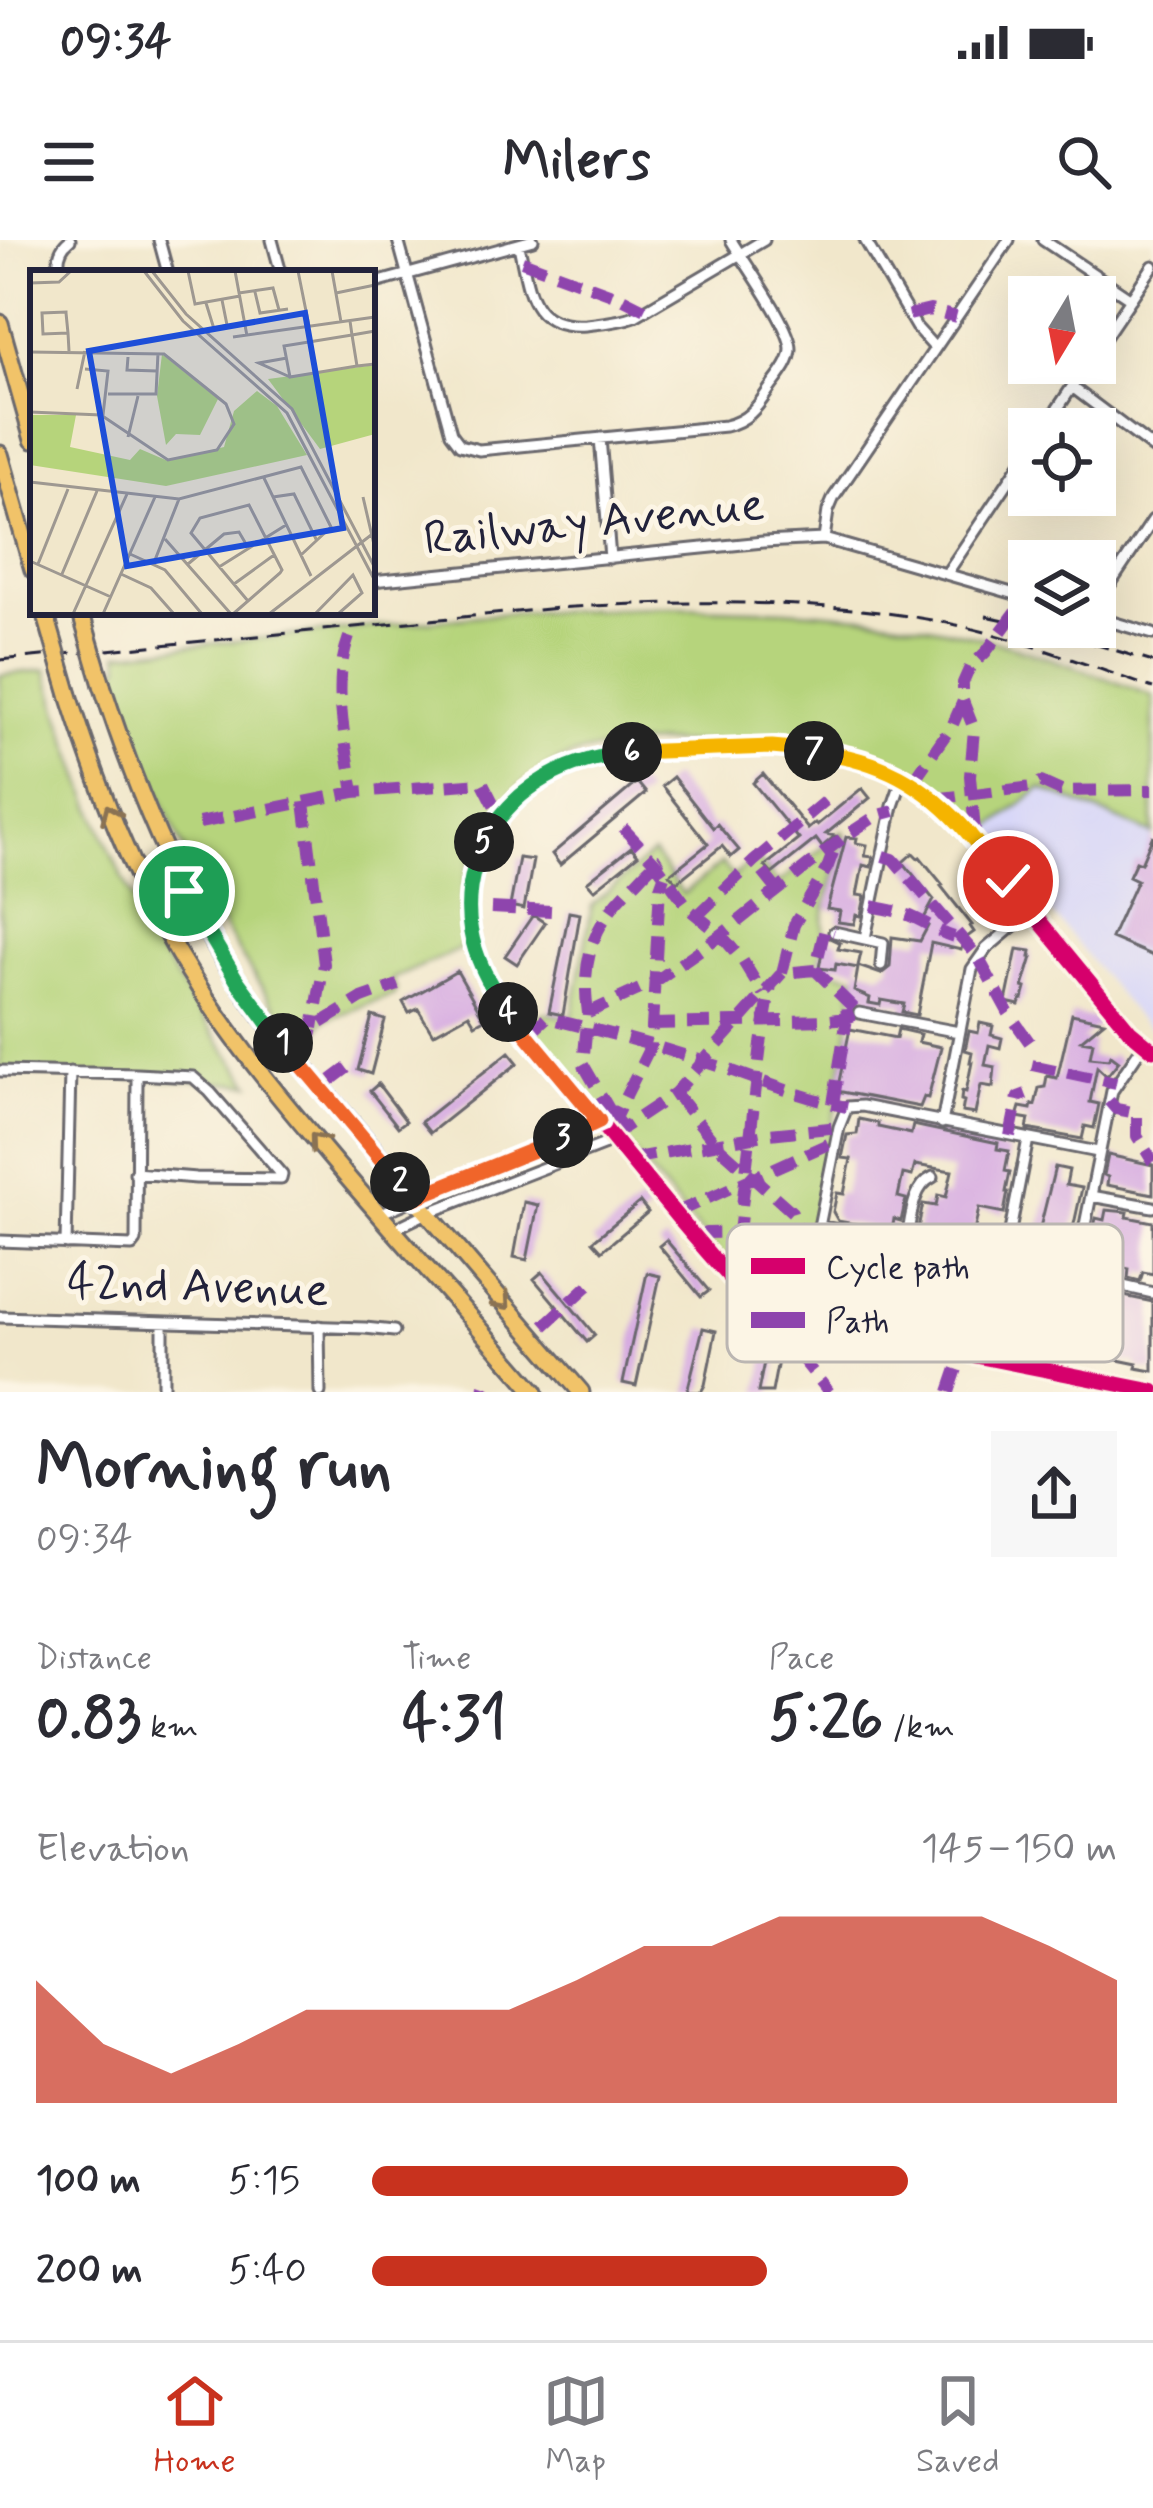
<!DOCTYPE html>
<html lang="en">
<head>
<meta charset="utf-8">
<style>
  :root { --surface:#fff; --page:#f7f7f7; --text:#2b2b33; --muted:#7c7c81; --line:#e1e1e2; --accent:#c8321e }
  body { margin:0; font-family:Mynerve,sans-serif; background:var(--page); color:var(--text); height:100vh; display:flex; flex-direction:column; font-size:45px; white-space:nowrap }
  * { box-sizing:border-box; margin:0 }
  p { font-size:39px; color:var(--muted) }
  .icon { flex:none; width:66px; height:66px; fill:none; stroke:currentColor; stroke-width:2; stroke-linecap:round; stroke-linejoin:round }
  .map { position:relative; height:1152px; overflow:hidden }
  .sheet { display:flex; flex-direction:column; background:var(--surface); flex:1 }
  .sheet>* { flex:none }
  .needle { width:78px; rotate:190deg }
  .tools { position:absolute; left:1008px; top:36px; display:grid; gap:24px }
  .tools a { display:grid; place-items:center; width:108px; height:108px; border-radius:0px; background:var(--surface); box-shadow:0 12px 48px #0002; font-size:60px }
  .pin { position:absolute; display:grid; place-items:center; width:102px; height:102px; color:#fff; margin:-51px; border:6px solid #fff; border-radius:50%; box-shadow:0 3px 12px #0007 }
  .km { position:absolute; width:60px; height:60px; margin:-30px; border-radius:50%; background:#222; color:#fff; font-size:33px; line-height:60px; text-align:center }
  .round { display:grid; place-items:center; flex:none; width:126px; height:126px; border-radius:0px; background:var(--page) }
  .overview { display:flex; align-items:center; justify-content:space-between; height:204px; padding:0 36px }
  h1 { font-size:66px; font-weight:800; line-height:90px }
  .metrics { display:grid; grid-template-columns:repeat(3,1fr); gap:18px; height:204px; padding:12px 36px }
  .metrics div { display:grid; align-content:center }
  .metrics b { font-size:60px; font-weight:800 }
  .metrics small { font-size:33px; font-weight:400 }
  .metrics p { font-size:33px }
  .chart { height:336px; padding:24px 36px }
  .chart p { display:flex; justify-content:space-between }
  .chart svg { width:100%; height:216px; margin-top:12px; fill:var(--accent); opacity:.7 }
  ul { padding:0 36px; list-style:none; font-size:39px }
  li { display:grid; grid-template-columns:192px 144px 1fr; align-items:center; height:90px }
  li i { height:30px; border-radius:15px; background:var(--accent) }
  .status { display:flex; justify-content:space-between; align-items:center; height:84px; padding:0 60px; background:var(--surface); direction:ltr }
  .status svg { height:33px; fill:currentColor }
  header { display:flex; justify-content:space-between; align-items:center; height:156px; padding:0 36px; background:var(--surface); font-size:54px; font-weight:800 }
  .dock { display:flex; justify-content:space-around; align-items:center; height:168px; border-top:3px solid var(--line); background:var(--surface); font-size:33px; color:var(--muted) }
  .dock a { display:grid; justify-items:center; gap:6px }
  .dock .current { color:var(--accent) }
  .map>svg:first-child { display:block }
  .built { fill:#d8d7f8 }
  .green { fill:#b6d47b; stroke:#6c7b5b; stroke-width:3 }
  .building { fill:#d6aae1 }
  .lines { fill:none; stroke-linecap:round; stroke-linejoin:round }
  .minor-casing { stroke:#6a676d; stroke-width:15 }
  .primary-casing { stroke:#6a676d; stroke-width:21 }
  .minor { stroke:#fff; stroke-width:9 }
  .primary { stroke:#f1c369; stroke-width:15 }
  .rail { stroke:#22223b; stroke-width:3; stroke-dasharray:18 9; stroke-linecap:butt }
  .primary-bridge-casing { stroke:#6a676d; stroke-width:21; stroke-linecap:butt }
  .primary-bridge { stroke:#f1c369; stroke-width:15 }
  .quiet { stroke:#8e44ad; stroke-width:12; stroke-dasharray:24 12; stroke-linecap:butt }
  .cycleway-casing { stroke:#fcf5e5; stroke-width:22 }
  .cycleway { stroke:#d6006c; stroke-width:15 }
  .oneway { stroke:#8a7252 }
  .split-1-casing { stroke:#fff; stroke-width:24 }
  .split-2-casing { stroke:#fff; stroke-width:24 }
  .split-3-casing { stroke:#fff; stroke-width:24 }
  .split-4-casing { stroke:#fff; stroke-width:24 }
  .split-5-casing { stroke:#fff; stroke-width:24 }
  .split-6-casing { stroke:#fff; stroke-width:24 }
  .split-7-casing { stroke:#fff; stroke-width:24 }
  .split-8-casing { stroke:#fff; stroke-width:24 }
  .split-9-casing { stroke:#fff; stroke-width:24 }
  .split-1 { stroke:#22a559; stroke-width:15 }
  .split-2 { stroke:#f0652b; stroke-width:15 }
  .split-3 { stroke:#f0652b; stroke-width:15 }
  .split-4 { stroke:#f0652b; stroke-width:15 }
  .split-5 { stroke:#22a559; stroke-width:15 }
  .split-6 { stroke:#22a559; stroke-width:15 }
  .split-7 { stroke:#f5b400; stroke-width:15 }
  .split-8 { stroke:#f5b400; stroke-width:15 }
  .split-9 { stroke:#f5b400; stroke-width:15 }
  .labels { text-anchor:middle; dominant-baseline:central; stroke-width:10; stroke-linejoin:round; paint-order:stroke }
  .street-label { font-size:48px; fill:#22223b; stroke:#fcf5e5 }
  .inset-road { fill:none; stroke:#9e9891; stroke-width:3 }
  .view { fill:#1d4ed8; fill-opacity:0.15; stroke:#1d4ed8; stroke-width:6 }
  .inset-edge { fill:none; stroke:#22223b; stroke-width:6 }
  .key { fill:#fcf5e5; stroke:#bbb6b2; stroke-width:3 }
  .key-label { font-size:33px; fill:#22223b }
</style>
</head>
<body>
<div class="status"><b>09:34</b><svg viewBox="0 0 49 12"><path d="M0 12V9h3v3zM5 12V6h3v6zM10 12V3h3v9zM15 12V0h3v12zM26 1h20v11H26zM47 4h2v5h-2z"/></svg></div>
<header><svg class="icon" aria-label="menu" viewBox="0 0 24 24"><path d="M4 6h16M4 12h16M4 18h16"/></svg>Milers<svg class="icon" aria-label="search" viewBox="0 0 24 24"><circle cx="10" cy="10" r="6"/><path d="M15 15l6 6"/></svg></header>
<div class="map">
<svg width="1153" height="1152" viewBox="0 0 1153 1152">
  <rect width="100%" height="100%" fill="#fcf5e5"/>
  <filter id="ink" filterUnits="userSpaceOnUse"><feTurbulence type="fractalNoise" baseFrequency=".00833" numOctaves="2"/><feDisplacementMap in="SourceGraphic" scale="24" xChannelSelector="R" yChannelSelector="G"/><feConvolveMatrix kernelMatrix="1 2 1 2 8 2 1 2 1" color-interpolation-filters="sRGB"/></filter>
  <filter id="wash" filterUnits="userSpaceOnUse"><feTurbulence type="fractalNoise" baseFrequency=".004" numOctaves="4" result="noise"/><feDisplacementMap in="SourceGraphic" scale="48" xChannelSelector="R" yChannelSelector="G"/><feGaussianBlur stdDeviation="2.7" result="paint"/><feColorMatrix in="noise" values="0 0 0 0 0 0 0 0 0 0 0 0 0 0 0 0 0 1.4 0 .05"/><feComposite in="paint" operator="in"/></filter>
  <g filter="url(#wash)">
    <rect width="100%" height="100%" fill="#f1e7cb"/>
    <path class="built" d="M1041,548L1153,594V791L1136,776L986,592Z"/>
    <path class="green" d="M651,367C749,368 848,369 944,389C1016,404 1084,430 1153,456V594L1041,548L980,596C949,560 915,532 870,516C820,498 767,501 715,502C667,503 614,501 569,517C494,544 450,625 465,701L458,710L392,739L396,750L393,755L330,778L322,783L319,792L289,785C207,680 159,557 112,435L121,425L119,413L497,374Z
      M46,430C74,526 108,618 157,706C184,754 217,799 251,844L0,832V435Z
      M843,591L846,598L827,659L823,681L825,696L819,727L856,736L852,756L854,759L837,851L842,858L836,867L797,1059L791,1066L782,1069L763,1060L745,1046L531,789V783L543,773L572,778L592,665L653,613L683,654L722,623L733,637L756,617L778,644Z"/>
    <g id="blocks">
      <path class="building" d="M763,534L808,589L815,583L817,585L862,548L870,558L826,594L835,596L822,607L816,599L772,634L765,626L799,599L753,543Z
        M673,537L713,588L717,584L739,610L731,617L722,606L677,642L670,634L708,604L662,546Z
        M637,542L646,553L560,625L552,614Z
        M1153,595V716L1111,698L1137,640L1129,636L1136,621L1141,623Z
        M846,597L857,598L856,603L867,605L865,616L873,617L871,627L863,625L857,655L865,656L861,676L856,675L854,684L838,682L840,671L827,669Z
        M631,607L638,615L594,650L587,642Z
        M913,613L918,618L920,617L943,645L941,646L972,685L970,686L974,692L963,700L961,710L931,703L917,775L902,772L904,764L881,760L880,765L869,763L870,758L854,751L858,728L836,724L835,730L819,728L825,696L840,703L838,709L861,713L858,726L881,734L890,727L892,697L920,701L928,686L922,682L934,660L903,622Z
        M519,618L533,620L524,669L510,666Z
        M569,672L580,674L563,775L549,772Z
        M533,675L545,683L517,724L505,716Z
        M1017,709L1031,711L1030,717H1032L1023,747L1026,748L1023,759H1021L1019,765L1006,762Z
        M457,731L484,779L475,784L469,774L433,794L418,769L409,773L403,762Z
        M1072,774L1104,781L1081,800L1093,802L1090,817L1108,819L1111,815L1119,821L1107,836L1097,827L1090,862L1099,864L1095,883L1094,888L1085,886L1082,899L1027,889L1029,879L1017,877L1020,867L1031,869L1032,864L1035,865L1039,848L1045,847L1047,836L1057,838Z
        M372,776L385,780L371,834L358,830Z
        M980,783L993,786L991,795L1002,798L1000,808L989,805L985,825L995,827L993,847L981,845L975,874L962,872L964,861L961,860L962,851L966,852L972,822H970L972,812L965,810L969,791L978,793Z
        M850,789L896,798L898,789L920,794L918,802L941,807L928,858L924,857L920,867L837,851Z
        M509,812L518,823L430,893L421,882Z
        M378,844L406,881L398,887L370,851Z
        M859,879L878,883V887L911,894L913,885L998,903L997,909L1009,911L1005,931L1010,932L1006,952H1008L1004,973L979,968L972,1002L965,1001L964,1006L919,997L917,993L923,964L936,966L938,955L946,957L952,931L915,925L912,936L903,934L898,957L906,959L901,981L894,979L892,991L838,981L833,972L837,953L844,954L851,919L842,918L847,895L857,894Z
        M1108,915L1153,925V954L1107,945L1108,937L1104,935Z
        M1055,927L1069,930L1066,945L1082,948L1061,1043L1088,1048L1085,1058L1112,1064L1114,1054L1153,1062V1131L1136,1128L1137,1124L1113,1119L1087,1115L1086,1120L1051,1114L1053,1107L1021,1099L1022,1095L993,1089L992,1082L1002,1041L1017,1043L1011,1072L1037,1077L1049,1026L1034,1023L1033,1016Z
        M524,962L538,965L527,1020L514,1017Z
        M640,962L648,972L602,1011L593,1001Z
        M1106,970L1128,972L1127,977L1153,982V1034L1143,1032L1140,1041L1128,1038L1129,1029L1108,1025L1107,1032L1094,1029L1100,998L1092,997L1096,978L1104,980Z
        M666,1000L709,1051L701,1057L659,1006Z
        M542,1032L595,1095L587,1102L534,1039Z
        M647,1033L660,1036L636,1146L623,1143Z
        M703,1088L716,1091L705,1145L701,1152H687Z
        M768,1102L781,1105L772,1152H758Z"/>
    </g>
  </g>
  <g filter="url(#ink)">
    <use href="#blocks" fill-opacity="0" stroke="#6a676d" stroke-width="3"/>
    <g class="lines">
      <defs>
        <path id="minor" d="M159,0L168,33
          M272,0L281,33
          M398,0L451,193L460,205L479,210L725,186C747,181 756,169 768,151C776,139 791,124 791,109C791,87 744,22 731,0
          M865,0L916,87L935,108
          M1043,0L1131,59
          M519,6C529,50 529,89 586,85C603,83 619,82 635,76L764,0
          M60,33C57,20 59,8 70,0
          M372,44L533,0
          M1095,112L1153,26
          M1072,147L1153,208
          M1044,189L1088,123
          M600,198L610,318
          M824,299L828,271L834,257L1009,0
          M947,333L1029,211
          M372,341L763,302L824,299L1029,358
          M1095,367L1153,280
          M1095,377L1153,394
          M834,692L883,703L881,725
          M865,698L893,566L903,537
          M859,773L959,792
          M1144,804L1112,851L1077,1025L1079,1034L1084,1037L1153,1053
          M1153,810L1130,791C1091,744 1053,697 1014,650C982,609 951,567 907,539C850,504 776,506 712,509C622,513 527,509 483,605C469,635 465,669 472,702C485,761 538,807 574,851C630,919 685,989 745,1054L767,1069L800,1081L1153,1151
          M0,831L137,834V839L136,1001L132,1006L0,1001
          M942,883L972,729L986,709L1032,670
          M135,933L196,938L281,939L282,935L210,852L193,837L137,834
          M1091,956L1153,967
          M379,974L599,881
          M819,986L973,1017L960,1086
          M392,990L425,974L613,901
          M66,1004L70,832
          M906,1004C911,981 911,947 933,937
          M1004,1022L1028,899
          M0,1077L365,1088L394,1091
          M800,1081L839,887L847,867L862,866L1098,912
          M163,1082V1152
          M319,1086L320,1152"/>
        <path id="primary" d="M0,83L33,200
          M0,214L33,330
          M102,445C135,547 175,646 234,736C269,791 313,837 355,887C429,976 505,1064 581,1152
          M69,455C98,546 131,633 179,715C219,783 269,845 320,905C390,989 464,1069 535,1152"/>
      </defs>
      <use href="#minor" class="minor-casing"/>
      <use href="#primary" class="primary-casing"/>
      <use href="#minor" class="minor"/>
      <use href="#primary" class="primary"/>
      <path class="rail" d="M986,376L1029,385
        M1039,387L1153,422
        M0,420L558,368C684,360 837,358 961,386C1026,401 1090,426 1153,448"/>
      <defs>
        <path id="primary-bridge" d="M45,372L69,455
          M82,377L102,445"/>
      </defs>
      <use href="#primary-bridge" class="primary-bridge-casing"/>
      <use href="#primary-bridge" class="primary-bridge"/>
      <path class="quiet" d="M522,21L620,57L646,70
        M909,75L930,70L956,77
        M349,397C331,445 346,503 354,552
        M963,461L974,489L970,536L976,602
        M912,543L953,484L963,461V443L970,427L986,412L1027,357
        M933,559L1032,547L1041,542L1061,551L1153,550
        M304,562L324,724L313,788
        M199,583L354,552L483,543L500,576
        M623,588L655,622L690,670L721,695L743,721L763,754
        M883,616L893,619L978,717L1008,772L1035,810
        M778,651L754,621L825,561
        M872,666C883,669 894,670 905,674C923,680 937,692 954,697
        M491,668L553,671
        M697,676L754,621
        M782,733L794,685L828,626L835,607
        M588,773C580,719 595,680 634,644C643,635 651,625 662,618
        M651,784L827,780L847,778L859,773L815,730
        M528,795L546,778C599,790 651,804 702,821C751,836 797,857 847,867
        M307,813L313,788L362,758L398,745
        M1032,825L1116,843
        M331,840L347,828
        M675,853L716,904L792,972L798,992
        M1109,861L1116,869L1137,873V896L1153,922
        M833,864L847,778L846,764
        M613,876L583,824L588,773L653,743L721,695L844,597L876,576L894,571
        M623,888L615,878L651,805L660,647L664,636
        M1010,896L1018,857L1026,854
        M613,901L623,888L675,853L782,733L815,730L825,689L834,692
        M630,919L770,894L839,887
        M675,973L837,900
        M696,999L706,993L798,992L817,995
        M973,1017L1047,1031L1079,1034
        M726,1033L733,1027L739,992L761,804L771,745
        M800,1081L791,1105L829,1152
        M544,1086L592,1042
        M483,1152L485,1146
        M949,1152L962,1114L957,1101L960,1086"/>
      <defs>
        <path id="cycleway" d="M1153,810L1130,791C1091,744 1053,697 1014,650C982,609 951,567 907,539C850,504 776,506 712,509C622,513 527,509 483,605C469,635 465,669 472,702C485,761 538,807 574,851C630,919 685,989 745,1054L767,1069L800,1081L1153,1151"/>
      </defs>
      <use href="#cycleway" class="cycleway-casing"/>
      <use href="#cycleway" class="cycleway"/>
    </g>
    <defs><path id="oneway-chevron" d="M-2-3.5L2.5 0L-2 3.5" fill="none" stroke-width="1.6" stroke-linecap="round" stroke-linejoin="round" transform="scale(3)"/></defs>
    <g class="oneway">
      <use href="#oneway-chevron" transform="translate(110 573) rotate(-113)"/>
      <use href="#oneway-chevron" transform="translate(317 901) rotate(-130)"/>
      <use href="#oneway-chevron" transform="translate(503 1062) rotate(49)"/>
    </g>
  </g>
  <g class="lines" filter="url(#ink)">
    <defs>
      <path id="split-1" d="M184,651L236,739L283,803"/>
      <path id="split-2" d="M283,803L400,942"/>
      <path id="split-3" d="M400,942L414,958L563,898"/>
      <path id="split-4" d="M508,772L599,881L563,898"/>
      <path id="split-5" d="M484,602C455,665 469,717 508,772"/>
      <path id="split-6" d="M484,602C515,544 568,519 632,512"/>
      <path id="split-7" d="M632,512L772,507L814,511"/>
      <path id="split-8" d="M814,511C880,519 925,543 969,594"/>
      <path id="split-9" d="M969,594L1008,641"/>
    </defs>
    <use href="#split-1" class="split-1-casing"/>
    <use href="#split-2" class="split-2-casing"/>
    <use href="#split-3" class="split-3-casing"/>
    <use href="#split-4" class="split-4-casing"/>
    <use href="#split-5" class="split-5-casing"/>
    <use href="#split-6" class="split-6-casing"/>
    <use href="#split-7" class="split-7-casing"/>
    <use href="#split-8" class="split-8-casing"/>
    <use href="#split-9" class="split-9-casing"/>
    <use href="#split-1" class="split-1"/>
    <use href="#split-2" class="split-2"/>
    <use href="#split-3" class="split-3"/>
    <use href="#split-4" class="split-4"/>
    <use href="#split-5" class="split-5"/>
    <use href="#split-6" class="split-6"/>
    <use href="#split-7" class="split-7"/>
    <use href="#split-8" class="split-8"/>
    <use href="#split-9" class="split-9"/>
  </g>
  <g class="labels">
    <g class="street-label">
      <text transform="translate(594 283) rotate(-6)">Railway Avenue</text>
      <text transform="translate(198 1047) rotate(2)">42nd Avenue</text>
    </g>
  </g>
  <g transform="translate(30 30)">
    <rect width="345" height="345" fill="#f1e7cb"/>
    <path d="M132,84L188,129L170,165L146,164L136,175L127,126ZM345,95V164L290,179L238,109ZM227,121L247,136L277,185L136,216L0,195L2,145H46L40,177L100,190L110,179L138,191L194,177L204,141Z" fill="#b6d47b"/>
    <path class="inset-road" d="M114,1L153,51L257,143L345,311M122,1L156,44L262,139L345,298M158,1L165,34L210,26M205,1L217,66M268,1L279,56M302,1L311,52M0,13L29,12L41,1M225,22L230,43L258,39M209,23L243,18L249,40M306,23L345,15M176,33L184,59L197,55L192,30M320,51L322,65L254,76L260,107L327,96M345,61L322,65L327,96L345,94M38,63L13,64L12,43L36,42V43L38,63L39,81M203,67L345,47M0,82L134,84L196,134L204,154L187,180L138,190L71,145L0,142M98,87L97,100L127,101M257,88L229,93L260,107M55,99L78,101L73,145M47,119L55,81M78,124H126L128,83M98,167L108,126M233,206L281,306M0,212L149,229L271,197L301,257L271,285M243,227L264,224L287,271M333,227L345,279M135,269L201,344M100,284L135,300L172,344M0,291L81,327M8,294L38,219M158,294L194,264L209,262L216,274M123,295L149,229M189,297L256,255M32,304L67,221M91,304L121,318L144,344M204,314L244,285M43,344L97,224M73,344L125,227M203,344L250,303L252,300L219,235L170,248L161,263L218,331M239,344L345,262M285,344L323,305L332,323L308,344"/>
    <path class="view" d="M275,43L313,258L97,296L59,81Z"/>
    <rect width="345" height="345" class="inset-edge"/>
  </g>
  <rect x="727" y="984" width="396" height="138" rx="18" class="key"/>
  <rect x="751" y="1018" width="54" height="16" fill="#d6006c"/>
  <rect x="751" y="1072" width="54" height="16" fill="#8e44ad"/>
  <g class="key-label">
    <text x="826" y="1038">Cycle path</text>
    <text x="826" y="1092">Path</text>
  </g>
</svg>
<div class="tools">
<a><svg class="needle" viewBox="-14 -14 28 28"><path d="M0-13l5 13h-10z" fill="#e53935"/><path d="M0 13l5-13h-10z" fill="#7c7c81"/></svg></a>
<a><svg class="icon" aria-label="locate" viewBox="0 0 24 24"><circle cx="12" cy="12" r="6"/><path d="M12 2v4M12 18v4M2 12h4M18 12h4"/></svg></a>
<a><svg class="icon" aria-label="layers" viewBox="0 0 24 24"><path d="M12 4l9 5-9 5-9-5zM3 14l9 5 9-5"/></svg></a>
</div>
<div class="pin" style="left:184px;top:651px;background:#1e9e55"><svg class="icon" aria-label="arrive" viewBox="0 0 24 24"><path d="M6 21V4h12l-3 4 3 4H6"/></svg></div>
<div class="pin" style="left:1008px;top:641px;background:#d93025"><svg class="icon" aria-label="check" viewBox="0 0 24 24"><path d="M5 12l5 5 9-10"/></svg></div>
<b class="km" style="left:283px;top:803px">1</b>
<b class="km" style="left:400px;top:942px">2</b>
<b class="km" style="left:563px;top:898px">3</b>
<b class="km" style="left:508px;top:772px">4</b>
<b class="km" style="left:484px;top:602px">5</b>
<b class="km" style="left:632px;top:512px">6</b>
<b class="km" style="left:814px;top:511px">7</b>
</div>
<section class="sheet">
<div class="overview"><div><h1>Morning run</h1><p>09:34</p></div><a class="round"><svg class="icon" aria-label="share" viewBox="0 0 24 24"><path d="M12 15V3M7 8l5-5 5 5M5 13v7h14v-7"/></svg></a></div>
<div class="metrics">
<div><p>Distance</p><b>0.83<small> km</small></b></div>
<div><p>Time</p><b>4:31</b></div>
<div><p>Pace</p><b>5:26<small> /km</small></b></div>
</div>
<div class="chart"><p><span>Elevation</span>145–150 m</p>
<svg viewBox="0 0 160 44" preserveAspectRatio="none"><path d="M0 44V19L10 32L20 38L30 32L40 25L50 25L60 25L70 25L80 19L90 12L100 12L110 6L120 6L130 6L140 6L150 12L160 19V44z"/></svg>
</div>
<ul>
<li><b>100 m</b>5:15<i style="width:72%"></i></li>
<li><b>200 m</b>5:40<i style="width:53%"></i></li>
</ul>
</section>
<nav class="dock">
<a class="current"><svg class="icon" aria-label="home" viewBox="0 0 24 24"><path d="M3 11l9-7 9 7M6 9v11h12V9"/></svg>Home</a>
<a><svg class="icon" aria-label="map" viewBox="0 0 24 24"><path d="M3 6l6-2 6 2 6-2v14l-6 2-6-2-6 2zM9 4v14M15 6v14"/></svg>Map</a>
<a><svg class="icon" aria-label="saved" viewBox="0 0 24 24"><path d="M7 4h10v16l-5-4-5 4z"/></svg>Saved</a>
</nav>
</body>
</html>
